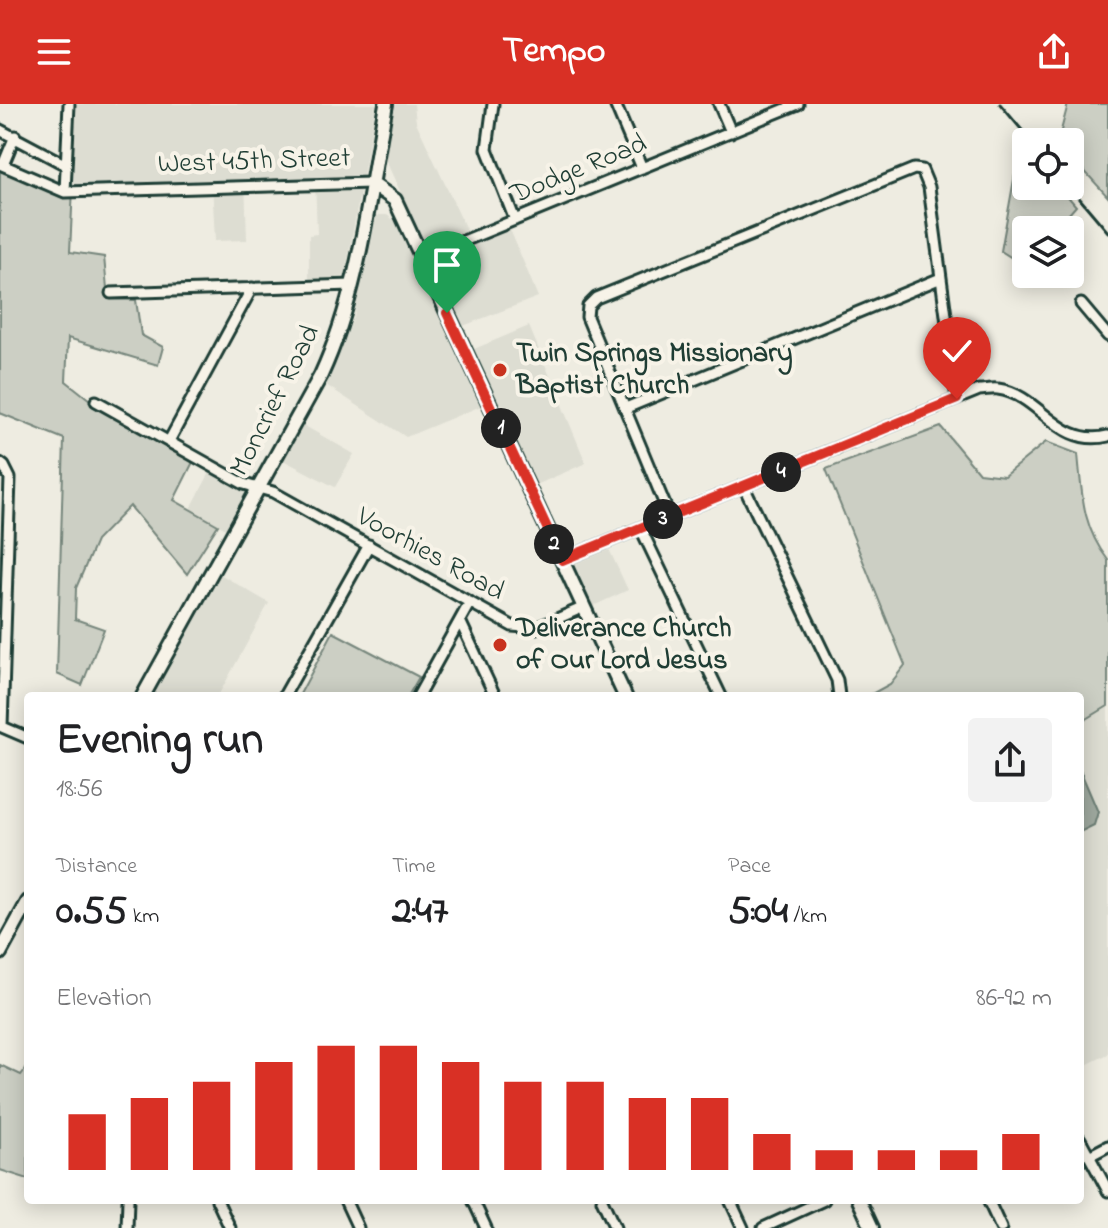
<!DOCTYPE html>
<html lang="en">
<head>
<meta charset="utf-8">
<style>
  :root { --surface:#fff; --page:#f2f2f2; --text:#202124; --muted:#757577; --accent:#d93025 }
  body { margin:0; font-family:"Indie Flower",sans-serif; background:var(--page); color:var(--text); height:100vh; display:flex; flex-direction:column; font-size:30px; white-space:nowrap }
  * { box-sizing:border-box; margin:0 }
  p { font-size:26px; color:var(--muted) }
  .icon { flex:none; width:44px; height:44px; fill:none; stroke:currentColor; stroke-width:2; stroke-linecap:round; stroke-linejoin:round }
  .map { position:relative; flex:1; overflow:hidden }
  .details { position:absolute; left:24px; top:588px; width:1060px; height:512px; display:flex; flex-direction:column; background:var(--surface); border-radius:8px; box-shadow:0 4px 20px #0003 }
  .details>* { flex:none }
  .tools { position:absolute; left:1012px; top:24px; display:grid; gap:16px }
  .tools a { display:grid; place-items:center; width:72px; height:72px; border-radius:8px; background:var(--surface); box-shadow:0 4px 20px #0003; font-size:40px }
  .pin { position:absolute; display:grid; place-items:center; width:68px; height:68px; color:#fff; margin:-82px -34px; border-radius:50% 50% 50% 0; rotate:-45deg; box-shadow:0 0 8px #0007 }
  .pin .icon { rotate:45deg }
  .km { position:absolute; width:40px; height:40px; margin:-20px; border-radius:50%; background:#222; color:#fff; font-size:22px; line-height:40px; text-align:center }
  .round { display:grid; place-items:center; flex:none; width:84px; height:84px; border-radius:8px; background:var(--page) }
  .head { display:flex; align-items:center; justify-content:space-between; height:136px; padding:0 32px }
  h1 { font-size:44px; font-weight:700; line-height:60px }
  .stats { display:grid; grid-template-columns:repeat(3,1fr); gap:12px; height:136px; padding:8px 32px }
  .stats div { display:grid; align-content:center }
  .stats b { font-size:40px; font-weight:700 }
  .stats small { font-size:22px; font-weight:400 }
  .stats p { font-size:22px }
  .chart { height:224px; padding:16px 32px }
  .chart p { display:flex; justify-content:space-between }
  .chart svg { width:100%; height:144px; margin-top:8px; stroke:var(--accent); stroke-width:6 }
  header { display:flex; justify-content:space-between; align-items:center; height:104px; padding:0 32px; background:var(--accent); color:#fff; font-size:36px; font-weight:700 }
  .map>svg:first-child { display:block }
  .built { fill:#ddddd2 }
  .green { fill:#cccfc4; stroke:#76867c; stroke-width:2 }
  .water { fill:#9fa99f; stroke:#6c7e74; stroke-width:2 }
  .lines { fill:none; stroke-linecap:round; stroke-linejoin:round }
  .street-casing { stroke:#1f3d34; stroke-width:15 }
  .secondary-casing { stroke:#1f3d34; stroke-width:18 }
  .street { stroke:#f7f3e8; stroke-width:9 }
  .secondary { stroke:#f7f3e8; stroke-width:12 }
  .rail { stroke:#1f3d34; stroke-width:3 }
  .route-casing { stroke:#fff; stroke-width:16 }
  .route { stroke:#d93025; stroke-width:10 }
  .poi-dot { fill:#c8321e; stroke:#f7f3e8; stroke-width:3 }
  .labels { text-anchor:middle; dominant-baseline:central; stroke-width:8; stroke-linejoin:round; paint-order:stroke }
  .street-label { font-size:28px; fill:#1f3d34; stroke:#f7f3e8 }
  .poi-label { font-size:28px; font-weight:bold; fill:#1f3d34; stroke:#f7f3e8; text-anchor:start }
</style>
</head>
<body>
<header><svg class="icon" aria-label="menu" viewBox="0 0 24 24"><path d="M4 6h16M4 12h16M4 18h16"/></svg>Tempo<svg class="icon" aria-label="share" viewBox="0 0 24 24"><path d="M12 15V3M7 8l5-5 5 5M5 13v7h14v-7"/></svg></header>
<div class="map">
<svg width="1108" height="1124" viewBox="0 0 1108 1124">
  <rect width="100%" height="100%" fill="#eeece1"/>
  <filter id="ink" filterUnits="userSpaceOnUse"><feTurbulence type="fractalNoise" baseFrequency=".0125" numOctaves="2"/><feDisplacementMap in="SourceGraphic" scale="16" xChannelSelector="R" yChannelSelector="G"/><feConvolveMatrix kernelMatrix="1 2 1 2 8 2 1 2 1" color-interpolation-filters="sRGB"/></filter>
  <g filter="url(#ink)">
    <path class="built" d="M76,0H376L345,172L309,179V131L317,130L315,74L245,76L247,136L215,137L212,78L73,83Z
      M394,0H414L416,18L472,138L509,123L538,193L463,222L385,55Z
      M378,111H387L395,117L481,302L406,333L326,281L354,213L373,118Z
      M529,222L586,359L536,381L474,245Z
      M303,321L354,350L335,383L283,356Z
      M215,359L252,379L226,425L190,406Z
      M608,443L628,486L593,502L573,457Z
      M220,470L269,499L218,592H153Z
      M1108,602V950L1080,964V619Z"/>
    <path class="green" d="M1068,0H1108V93L1070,51V38H1058Z
      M1021,37L1026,43V82H1059L1076,102L1055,126H1026V158L1023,161L1001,147Z
      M0,55L56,81L73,83L70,148L104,153L108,195L136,196L141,231L163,243L158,261L68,234L66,277L95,300L194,356L174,396L218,421L187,470L130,402L96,437L76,484L75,515L104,525L82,581L57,570L64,335L0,309Z
      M941,323L979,369L1004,372L1046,338L1078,350C1082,391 1082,422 1108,456V602L1080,619V592H868L890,580L905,561L826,365Z
      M333,528L419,573L408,592H299Z
      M0,961L21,971L28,962V1075L0,1066Z"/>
    <path class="water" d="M1080,666L1098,708L1094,721L1080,728Z"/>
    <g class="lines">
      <defs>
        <path id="street" d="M493,0L487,45L515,116
          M615,0L642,64
          M719,0L731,28
          M0,26L66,61
          M0,60L65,88L371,79
          M3,61L15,32
          M65,88L69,0
          M422,154L798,0
          M111,189L352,181
          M1081,200L1108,232
          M96,297L244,380L273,388L512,522L536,524L584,503
          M626,304L941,174
          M169,337L252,184
          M0,359L4,362L10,374L2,623
          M744,383L837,576L839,592
          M670,413L587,213L588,202L596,194L914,65L922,66L929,83L957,295
          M641,425L721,592
          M562,456L979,286C985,286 993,284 998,285C1041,291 1057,344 1108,332
          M460,517L495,592
          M284,592L369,441
          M418,592L470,498
          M0,622L28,634
          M1080,1035L1108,1087
          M1089,1052L1108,1042
          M217,1096L230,1124
          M345,1096L358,1124
          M473,1096L486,1124
          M602,1096L615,1124
          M730,1096L743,1124
          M988,1096L1001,1124
          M127,1124L128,1096
          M763,1124L824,1096"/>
        <path id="secondary" d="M371,79L395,96L625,592
          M143,592L321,271C360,186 369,91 386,0
          M0,849L28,798
          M859,1096L872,1124"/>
      </defs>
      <use href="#street" class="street-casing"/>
      <use href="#secondary" class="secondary-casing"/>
      <use href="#street" class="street"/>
      <use href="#secondary" class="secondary"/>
      <path class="rail" d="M1000,0L1032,38
        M1069,82L1108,128"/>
    </g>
  </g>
  <g class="lines" filter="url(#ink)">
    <defs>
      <path id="route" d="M447,209L562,456L957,295"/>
    </defs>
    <use href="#route" class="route-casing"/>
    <use href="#route" class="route"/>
  </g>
  <g class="poi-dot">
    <circle cx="500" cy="266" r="8"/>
    <circle cx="500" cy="541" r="8"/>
  </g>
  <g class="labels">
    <g class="street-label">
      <text transform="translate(254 58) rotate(-2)">West 45th Street</text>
      <text transform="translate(579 66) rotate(-22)">Dodge Road</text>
      <text transform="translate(276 297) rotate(-63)">Moncrief Road</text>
      <text transform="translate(430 451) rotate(29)">Voorhies Road</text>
    </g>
    <g class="poi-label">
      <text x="516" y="250">Twin Springs Missionary<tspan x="516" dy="32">Baptist Church</tspan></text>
      <text x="516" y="525">Deliverance Church<tspan x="516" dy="32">of Our Lord Jesus</tspan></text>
    </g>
  </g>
</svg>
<div class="tools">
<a><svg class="icon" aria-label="locate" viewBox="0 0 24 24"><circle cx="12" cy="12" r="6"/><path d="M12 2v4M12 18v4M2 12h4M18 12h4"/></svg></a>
<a><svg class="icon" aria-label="layers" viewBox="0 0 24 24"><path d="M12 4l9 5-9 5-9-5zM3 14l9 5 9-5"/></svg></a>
</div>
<div class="pin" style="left:447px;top:209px;background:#1e9e55"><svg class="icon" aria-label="arrive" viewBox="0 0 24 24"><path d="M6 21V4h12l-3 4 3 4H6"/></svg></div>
<div class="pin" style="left:957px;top:295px;background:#d93025"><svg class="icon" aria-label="check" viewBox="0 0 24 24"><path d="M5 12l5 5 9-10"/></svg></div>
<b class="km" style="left:501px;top:324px">1</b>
<b class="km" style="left:554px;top:440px">2</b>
<b class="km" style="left:663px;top:415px">3</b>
<b class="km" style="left:781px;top:368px">4</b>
<section class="details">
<div class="head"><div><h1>Evening run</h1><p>18:56</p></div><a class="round"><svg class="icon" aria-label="share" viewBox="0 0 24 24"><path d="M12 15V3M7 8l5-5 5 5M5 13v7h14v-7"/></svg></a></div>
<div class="stats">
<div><p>Distance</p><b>0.55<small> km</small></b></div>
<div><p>Time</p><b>2:47</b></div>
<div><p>Pace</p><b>5:04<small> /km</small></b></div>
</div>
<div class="chart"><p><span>Elevation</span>86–92 m</p>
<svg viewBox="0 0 160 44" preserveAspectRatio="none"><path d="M5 44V27M15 44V22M25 44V17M35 44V11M45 44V6M55 44V6M65 44V11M75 44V17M85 44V17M95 44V22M105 44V22M115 44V33M125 44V38M135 44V38M145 44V38M155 44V33"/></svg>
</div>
</section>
</div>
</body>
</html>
